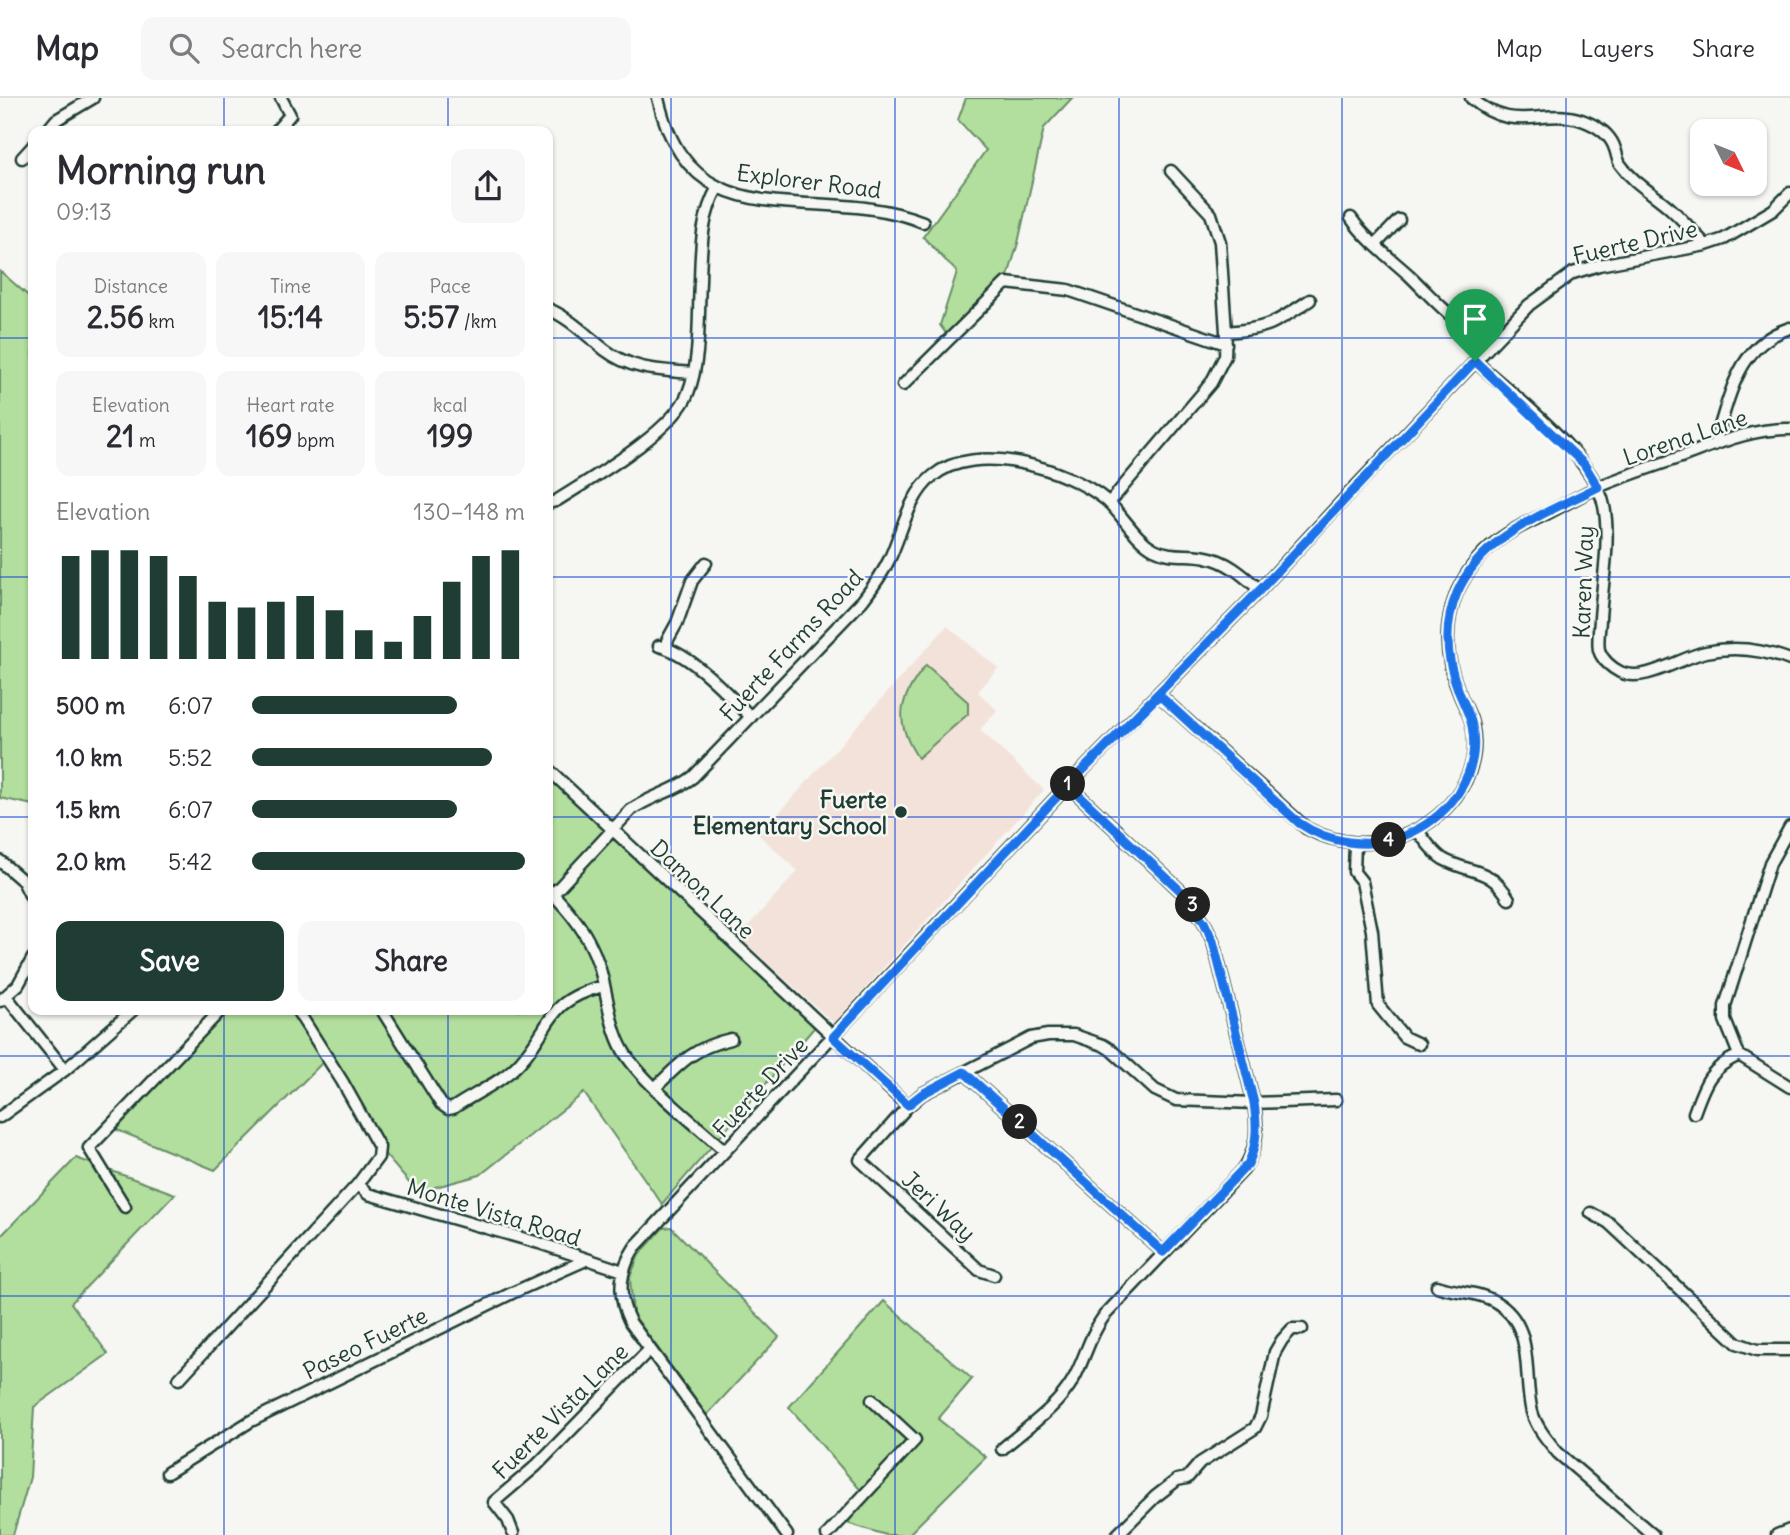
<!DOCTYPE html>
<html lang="en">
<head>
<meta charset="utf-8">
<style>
  :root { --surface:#fff; --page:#f7f7f7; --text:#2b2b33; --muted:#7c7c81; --line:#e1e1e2; --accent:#1f3d34 }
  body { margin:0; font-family:Delius,sans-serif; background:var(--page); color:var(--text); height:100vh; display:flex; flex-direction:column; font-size:26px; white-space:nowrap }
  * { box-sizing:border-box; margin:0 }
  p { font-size:23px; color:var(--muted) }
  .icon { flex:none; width:38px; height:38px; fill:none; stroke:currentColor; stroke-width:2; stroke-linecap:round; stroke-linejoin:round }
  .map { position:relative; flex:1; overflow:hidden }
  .sheet { position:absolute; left:28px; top:28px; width:525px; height:889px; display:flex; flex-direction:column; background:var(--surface); border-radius:14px; box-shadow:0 2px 5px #0004 }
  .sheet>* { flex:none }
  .needle { width:46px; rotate:133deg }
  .tools { position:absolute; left:1690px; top:21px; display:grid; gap:14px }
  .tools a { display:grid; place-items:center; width:77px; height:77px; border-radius:14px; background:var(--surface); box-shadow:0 2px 5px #0004; font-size:35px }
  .pin { position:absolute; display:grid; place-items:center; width:60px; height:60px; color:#fff; margin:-72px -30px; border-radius:50% 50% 50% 0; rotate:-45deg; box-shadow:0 0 7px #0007 }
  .pin .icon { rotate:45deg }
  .km { position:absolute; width:35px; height:35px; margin:-18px; border-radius:50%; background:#222; color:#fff; font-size:19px; line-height:35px; text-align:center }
  .round { display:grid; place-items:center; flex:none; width:74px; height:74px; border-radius:14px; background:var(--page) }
  .head { display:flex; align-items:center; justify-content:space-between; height:119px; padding:0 28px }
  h1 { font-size:38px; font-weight:700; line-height:52px }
  .figures { display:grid; grid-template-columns:repeat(3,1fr); gap:10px; height:119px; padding:7px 28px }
  .figures div { display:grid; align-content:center; border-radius:14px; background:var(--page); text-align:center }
  .figures b { font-size:30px; font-weight:700 }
  .figures small { font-size:19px; font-weight:400 }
  .figures p { font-size:19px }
  .chart { height:196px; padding:14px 28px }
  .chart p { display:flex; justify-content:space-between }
  .chart svg { width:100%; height:126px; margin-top:7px; stroke:var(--accent); stroke-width:6 }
  .action { display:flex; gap:14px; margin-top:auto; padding:14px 28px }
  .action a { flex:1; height:80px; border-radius:14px; background:var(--accent); color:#fff; font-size:28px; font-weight:700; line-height:80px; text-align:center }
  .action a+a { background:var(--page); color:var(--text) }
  ul { padding:0 28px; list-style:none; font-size:23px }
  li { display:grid; grid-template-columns:112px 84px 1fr; align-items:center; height:52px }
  li i { height:18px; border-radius:9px; background:var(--accent) }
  header { display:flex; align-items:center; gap:42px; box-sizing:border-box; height:98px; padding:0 35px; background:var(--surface); border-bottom:2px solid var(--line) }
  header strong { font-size:33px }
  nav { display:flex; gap:38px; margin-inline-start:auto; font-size:24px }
  .search { width:490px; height:63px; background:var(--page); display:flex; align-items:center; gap:18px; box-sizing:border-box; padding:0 24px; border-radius:14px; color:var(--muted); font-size:26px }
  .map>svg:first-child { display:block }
  .built { fill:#f3e2da }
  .green { fill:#b2df9d; stroke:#688e68; stroke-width:2 }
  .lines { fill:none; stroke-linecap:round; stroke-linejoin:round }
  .minor-casing { stroke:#1f3d34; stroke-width:15 }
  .minor { stroke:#f6f6f2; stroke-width:10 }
  .route-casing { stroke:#fff; stroke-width:14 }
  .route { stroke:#1a73e8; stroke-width:9 }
  .grid { fill:none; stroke:#1d4ed8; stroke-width:2; stroke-opacity:0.55 }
  .poi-dot { fill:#1f3d34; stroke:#f6f6f2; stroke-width:2.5 }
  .labels { text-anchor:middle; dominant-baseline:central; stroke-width:5; stroke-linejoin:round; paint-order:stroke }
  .street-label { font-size:23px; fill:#1f3d34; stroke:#f6f6f2 }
  .poi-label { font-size:23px; font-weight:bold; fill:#1f3d34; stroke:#f6f6f2; text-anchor:end }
</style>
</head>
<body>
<header>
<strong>Map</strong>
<div class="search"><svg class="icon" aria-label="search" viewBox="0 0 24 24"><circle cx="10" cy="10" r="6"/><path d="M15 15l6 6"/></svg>Search here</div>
<nav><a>Map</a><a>Layers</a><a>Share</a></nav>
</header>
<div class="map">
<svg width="1790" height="1437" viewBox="0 0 1790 1437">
  <rect width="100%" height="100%" fill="#f6f6f2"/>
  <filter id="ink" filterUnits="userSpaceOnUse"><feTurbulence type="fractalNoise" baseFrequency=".0143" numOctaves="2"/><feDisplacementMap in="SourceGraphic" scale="14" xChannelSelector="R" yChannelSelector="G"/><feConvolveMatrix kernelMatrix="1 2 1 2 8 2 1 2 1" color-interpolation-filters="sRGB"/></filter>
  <g filter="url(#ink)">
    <path class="built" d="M947,528L998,570L978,594L997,612L980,632L1044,692L834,925L738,839L798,773L759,737Z"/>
    <path class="green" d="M966,0H1072L1044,30L1018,145L1006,185L950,241L940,227L957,174L923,139L986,52L958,22Z
      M0,173L33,202V707L0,700Z
      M926,567L968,604V616L918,660C893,623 899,600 926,567Z
      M548,676L819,924L662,1106L584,995L480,1077L417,1094L382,1053L305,912H548Z
      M226,912H293L323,964L215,1072L115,1031Z
      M76,1060L175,1096L71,1205L108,1256L34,1309L30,1379L13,1437H0V1139Z
      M671,1129L779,1239L707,1317L633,1216L630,1179L639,1157L663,1130Z
      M884,1203L972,1281L938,1321L986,1359L908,1437H886L840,1423L864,1396L789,1309Z"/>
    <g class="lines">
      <defs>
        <path id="minor" d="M658,0C691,149 820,82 923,124
          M1471,0C1517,40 1547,5 1589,25C1600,30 1611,38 1615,51C1617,56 1617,61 1620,66C1634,86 1655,96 1672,112C1684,123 1695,136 1706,147
          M47,33L56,22L93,0
          M276,33L290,17L281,0
          M22,60L33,48
          M1351,120C1366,142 1389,159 1409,177C1439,206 1453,226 1494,243
          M1375,147L1399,122
          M548,211C570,220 587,238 605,252C633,273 660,272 693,275
          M1226,234C1269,231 1275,225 1310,202
          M1475,263C1513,297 1595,359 1604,408C1611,442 1602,486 1600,520C1600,529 1597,542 1599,552C1602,562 1612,570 1620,574C1644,586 1681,559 1706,554C1734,548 1764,552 1790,562
          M903,287L1006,185L1068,192L1226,246
          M1714,347C1730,300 1736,247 1790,230
          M548,405L556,403C592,380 674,333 688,295C701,263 698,217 700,183C701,150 701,118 718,89
          M1109,405L1211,285L1225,258L1226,234L1220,144L1211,116L1171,73
          M659,548C692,556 727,596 751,619
          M668,550L667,543L677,525L692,483L706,465
          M1159,597L1306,730C1337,747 1376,750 1408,736C1451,717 1483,674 1472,626C1470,616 1464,607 1460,597C1446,564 1443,528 1457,494C1466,475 1479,457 1496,444C1511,432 1529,424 1546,416C1564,407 1581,397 1598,389C1624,378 1652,369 1678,360C1714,347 1751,330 1790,331
          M548,671L908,1008
          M1790,729L1770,765L1725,908V922L1739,957L1790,989
          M1417,732C1425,742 1432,754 1443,761C1470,776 1491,769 1509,801
          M1355,745L1354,774L1362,784L1372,833L1378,907L1404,939L1419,946
          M0,763L23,783L33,803
          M548,791C570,813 588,835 598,865C608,893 608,925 623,952C641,984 697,1027 725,1053
          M553,796L631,712C650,698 674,694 693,679L863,502C873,489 882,477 889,462C902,435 908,398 933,378C975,343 1067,370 1106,402C1123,417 1134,440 1154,451C1171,460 1189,455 1206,459C1228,463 1244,478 1260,492
          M6,898L65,972
          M0,903L18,887L33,860
          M297,912L342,983L379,1049L378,1059L358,1086L368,1096L539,1145L623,1173
          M382,912L441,1006L448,1011L453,1010C475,995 504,983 521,963C555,924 545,904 603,888
          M964,974L1163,1154
          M656,989C681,964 695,949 731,941
          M1694,1015C1705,985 1709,971 1739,957
          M0,1019L65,972L133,912
          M125,1109L89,1050L221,912
          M1591,1115L1609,1125L1737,1245L1757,1252H1790
          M994,1177L979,1172L860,1062L908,1008L922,996L1031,940L1048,937H1074L1103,947L1111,952L1155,992L1176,1002L1254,1005L1336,1002
          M1437,1188C1456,1195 1476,1193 1494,1203C1537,1227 1522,1276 1532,1314C1536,1329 1548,1343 1558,1355L1653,1437
          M179,1281L358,1086
          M1002,1351C1026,1330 1057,1310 1073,1282C1085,1261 1089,1238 1104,1218L1243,1072C1258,1050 1258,1031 1254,1005L1213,843L1204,824L1186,798L1068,687
          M167,1375L251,1323L512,1195L586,1162
          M513,1435L508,1422L494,1404L536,1368L649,1252
          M787,1437L630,1224C617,1198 619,1173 635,1149L1068,687L1260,492L1361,383L1529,207L1573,175L1599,167L1706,147L1724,141L1773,112L1790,95
          M827,1437L915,1342L872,1302
          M1117,1437L1155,1399L1177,1382L1187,1380L1200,1365L1255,1330L1261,1318L1275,1254L1282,1242L1292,1231H1302
          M1777,1437L1790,1432"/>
      </defs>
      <use href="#minor" class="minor-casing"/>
      <use href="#minor" class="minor"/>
    </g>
  </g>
  <g class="lines" filter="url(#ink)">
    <defs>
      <path id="route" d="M1475,263L1260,492L1068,687L833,939L908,1007L922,996L964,974L1163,1154L1248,1066C1258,1045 1257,1027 1254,1005L1213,843L1204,824L1186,798L1068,687L1159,597L1299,725C1328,745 1368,751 1401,739C1446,722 1482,679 1472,628C1470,616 1463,605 1459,594C1446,561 1443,528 1457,495C1482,437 1545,416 1598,389L1584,366L1475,263"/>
    </defs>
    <use href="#route" class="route-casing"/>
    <use href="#route" class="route"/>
  </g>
  <path class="grid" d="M224,0V33M448,0V33M671,0V1437M895,0V1437M1119,0V1437M1342,0V1437M1566,0V1437M0,240H33M548,240H1790M0,479H33M548,479H1790M0,719H33M548,719H1790M224,912V1437M448,912V1437M0,958H1790M0,1198H1790"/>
  <circle class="poi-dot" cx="901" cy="714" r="7"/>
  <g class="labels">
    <g class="street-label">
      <text transform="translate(809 83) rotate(7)">Explorer Road</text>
      <text transform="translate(1635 144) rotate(-13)">Fuerte Drive</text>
      <text transform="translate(1685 339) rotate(-19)">Lorena Lane</text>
      <text transform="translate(1583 484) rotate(-88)">Karen Way</text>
      <text transform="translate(791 547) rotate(-47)">Fuerte Farms Road</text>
      <text transform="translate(703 791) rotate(43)">Damon Lane</text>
      <text transform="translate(760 989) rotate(-47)">Fuerte Drive</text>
      <text transform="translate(939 1108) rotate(43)">Jeri Way</text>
      <text transform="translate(494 1114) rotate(17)">Monte Vista Road</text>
      <text transform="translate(365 1245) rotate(-26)">Paseo Fuerte</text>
      <text transform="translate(560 1313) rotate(-45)">Fuerte Vista Lane</text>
    </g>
    <g class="poi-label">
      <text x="887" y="701">Fuerte<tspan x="887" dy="26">Elementary School</tspan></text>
    </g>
  </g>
</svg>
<div class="tools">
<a><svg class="needle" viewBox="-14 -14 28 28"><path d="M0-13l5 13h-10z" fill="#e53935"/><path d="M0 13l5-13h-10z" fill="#7c7c81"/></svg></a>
</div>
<div class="pin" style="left:1475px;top:263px;background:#1e9e55"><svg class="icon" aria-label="arrive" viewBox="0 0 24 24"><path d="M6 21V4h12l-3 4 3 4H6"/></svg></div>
<b class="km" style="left:1068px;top:686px">1</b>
<b class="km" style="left:1020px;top:1024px">2</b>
<b class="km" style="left:1193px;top:807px">3</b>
<b class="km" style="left:1389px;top:742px">4</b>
<section class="sheet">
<div class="head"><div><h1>Morning run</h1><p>09:13</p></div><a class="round"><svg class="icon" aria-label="share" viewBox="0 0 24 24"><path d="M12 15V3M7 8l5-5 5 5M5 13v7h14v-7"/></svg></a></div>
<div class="figures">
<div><p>Distance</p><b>2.56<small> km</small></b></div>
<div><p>Time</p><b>15:14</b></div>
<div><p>Pace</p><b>5:57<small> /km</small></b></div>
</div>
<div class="figures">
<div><p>Elevation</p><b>21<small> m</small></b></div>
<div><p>Heart rate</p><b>169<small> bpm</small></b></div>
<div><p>kcal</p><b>199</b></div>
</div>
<div class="chart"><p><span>Elevation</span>130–148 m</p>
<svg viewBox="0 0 160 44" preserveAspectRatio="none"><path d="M5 44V8M15 44V6M25 44V6M35 44V8M45 44V15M55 44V24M65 44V26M75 44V24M85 44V22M95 44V27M105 44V34M115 44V38M125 44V29M135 44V17M145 44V8M155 44V6"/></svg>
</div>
<ul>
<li><b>500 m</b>6:07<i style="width:75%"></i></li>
<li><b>1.0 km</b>5:52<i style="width:88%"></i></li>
<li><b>1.5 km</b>6:07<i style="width:75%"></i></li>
<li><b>2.0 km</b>5:42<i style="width:100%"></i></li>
</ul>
<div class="action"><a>Save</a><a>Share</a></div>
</section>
</div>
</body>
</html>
